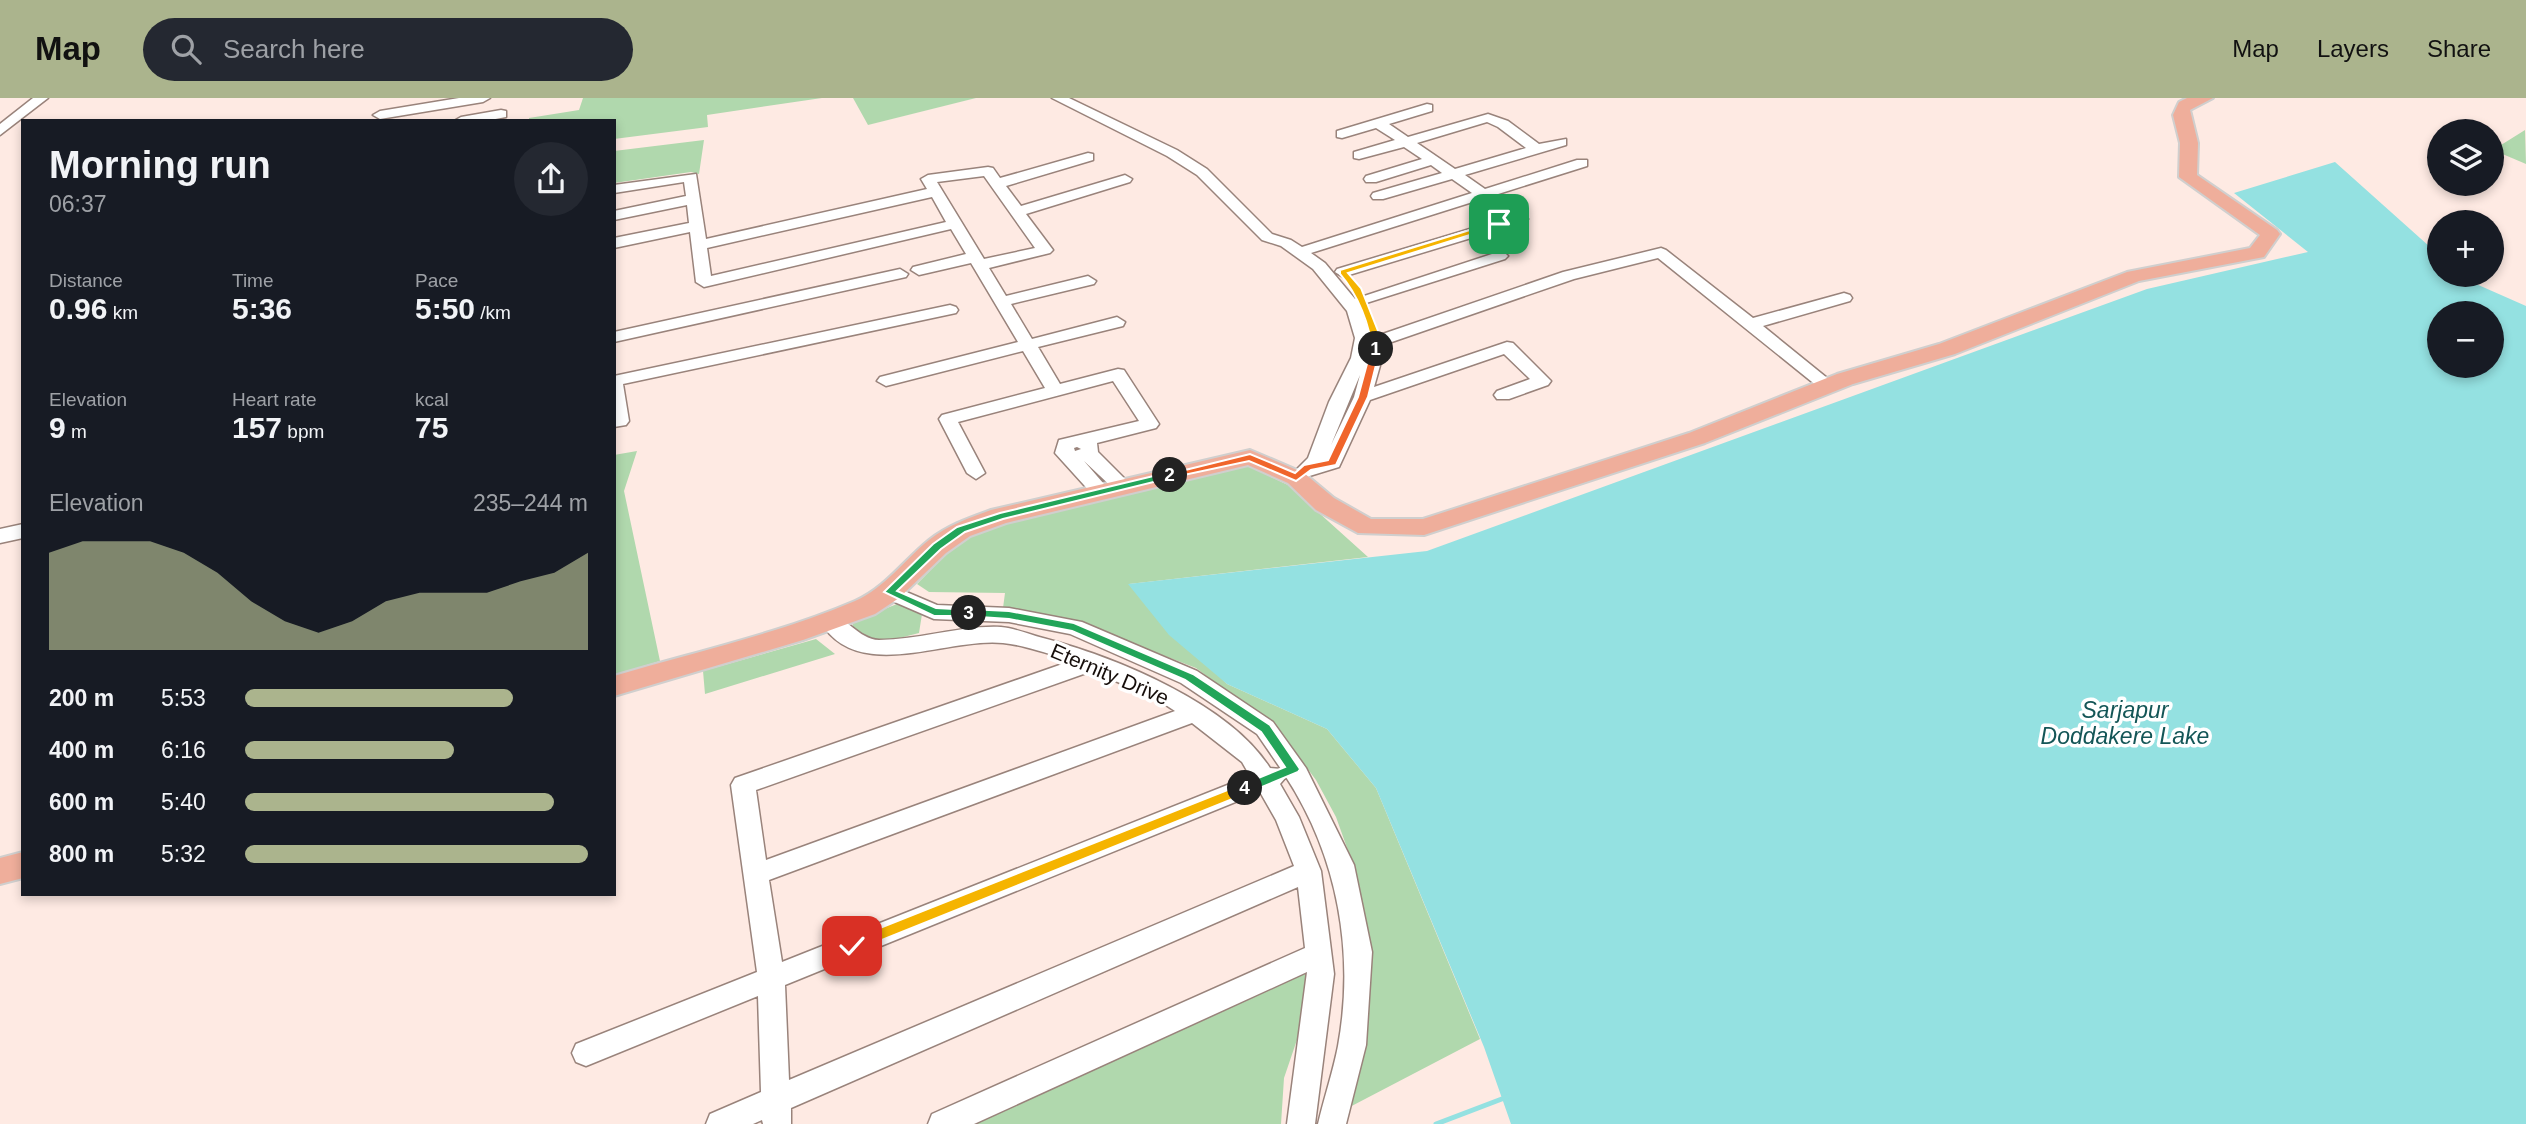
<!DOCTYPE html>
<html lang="en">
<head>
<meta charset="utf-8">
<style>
  :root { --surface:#171b24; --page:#242831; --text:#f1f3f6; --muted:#9ea1a6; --accent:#abb48d }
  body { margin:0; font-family:Arial,sans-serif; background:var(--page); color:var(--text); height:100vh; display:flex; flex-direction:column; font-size:26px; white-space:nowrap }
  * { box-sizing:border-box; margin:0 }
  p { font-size:23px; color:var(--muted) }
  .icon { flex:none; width:38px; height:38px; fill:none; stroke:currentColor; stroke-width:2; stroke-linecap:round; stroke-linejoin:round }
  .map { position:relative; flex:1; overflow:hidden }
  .details { position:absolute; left:21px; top:21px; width:595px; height:777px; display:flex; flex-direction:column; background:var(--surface); border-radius:0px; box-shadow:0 4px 10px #0003 }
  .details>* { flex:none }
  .buttons { position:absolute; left:2427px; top:21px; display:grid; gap:14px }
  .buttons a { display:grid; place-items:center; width:77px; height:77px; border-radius:50%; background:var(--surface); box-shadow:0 4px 10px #0003; font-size:35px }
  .pin { position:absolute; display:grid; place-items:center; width:60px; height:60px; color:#fff; margin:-30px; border-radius:14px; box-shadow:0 4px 10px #0006 }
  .km { position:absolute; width:35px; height:35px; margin:-18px; border-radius:50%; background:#222; color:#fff; font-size:19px; line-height:35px; text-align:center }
  .round { display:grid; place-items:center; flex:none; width:74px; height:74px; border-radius:37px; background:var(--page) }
  .headline { display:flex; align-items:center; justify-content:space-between; height:119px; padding:0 28px }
  h1 { font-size:38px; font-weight:600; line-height:52px }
  .stats { display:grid; grid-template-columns:repeat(3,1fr); gap:10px; height:119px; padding:7px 28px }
  .stats div { display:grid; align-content:center }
  .stats b { font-size:30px; font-weight:600 }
  .stats small { font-size:19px; font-weight:400 }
  .stats p { font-size:19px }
  .chart { height:196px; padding:14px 28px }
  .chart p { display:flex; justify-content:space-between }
  .chart svg { width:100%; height:126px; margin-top:7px; fill:var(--accent); opacity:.7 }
  ul { padding:0 28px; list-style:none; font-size:23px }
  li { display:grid; grid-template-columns:112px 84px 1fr; align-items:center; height:52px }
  li i { height:18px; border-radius:9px; background:var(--accent) }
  header { display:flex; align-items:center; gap:42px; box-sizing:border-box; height:98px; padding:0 35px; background:var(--accent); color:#111 }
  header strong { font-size:33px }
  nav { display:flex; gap:38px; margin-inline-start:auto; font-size:24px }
  .search { width:490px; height:63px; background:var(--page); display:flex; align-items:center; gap:18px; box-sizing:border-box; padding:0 24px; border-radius:38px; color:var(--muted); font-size:26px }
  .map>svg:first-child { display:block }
  .green { fill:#b0d8ad }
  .water { fill:#94e1e1; fill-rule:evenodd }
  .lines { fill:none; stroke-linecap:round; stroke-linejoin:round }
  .stream { stroke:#94e1e1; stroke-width:5 }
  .minor-casing { stroke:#99837b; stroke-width:3 }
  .major-casing { stroke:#d0cfce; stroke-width:4 }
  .minor { fill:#fff; fill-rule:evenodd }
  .major { fill:#efae9b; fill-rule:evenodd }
  .split-1 { fill:#f5b400; stroke:#fff; stroke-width:2 }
  .split-2 { fill:#f0652b; stroke:#fff; stroke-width:2 }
  .split-3 { fill:#22a559; stroke:#fff; stroke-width:2 }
  .split-4 { fill:#22a559; stroke:#fff; stroke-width:2 }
  .split-5 { fill:#f5b400; stroke:#fff; stroke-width:2 }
  .labels { text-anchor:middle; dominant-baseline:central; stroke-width:7; stroke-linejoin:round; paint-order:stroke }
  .street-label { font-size:21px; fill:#160e0b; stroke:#fff }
  .water-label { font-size:23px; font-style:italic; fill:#145657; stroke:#fff }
</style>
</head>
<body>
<header>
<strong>Map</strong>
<div class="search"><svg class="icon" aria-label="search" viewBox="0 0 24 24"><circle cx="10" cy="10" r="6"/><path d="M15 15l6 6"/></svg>Search here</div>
<nav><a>Map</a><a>Layers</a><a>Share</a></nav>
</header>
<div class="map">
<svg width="2526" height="1026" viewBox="0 0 2526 1026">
  <rect width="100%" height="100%" fill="#feeae3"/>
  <path class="green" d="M583,0H822L707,17L708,29L614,41V23H529V20L579,12Z
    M853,0H976L868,27Z
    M2525,32L2526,66L2493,52Z
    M704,42L699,76L691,74L614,85V53Z
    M637,353L624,393L660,563L614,577V357Z
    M1244,366L1288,387L1368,459L1129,486L1227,586L1327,631L1376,690L1480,941L1344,1012L1351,761L1336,719L1316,682L1292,650L1245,607L1196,570L1087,528L1003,510L1005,495L929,494L917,486L958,444L981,430Z
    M902,504L922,516L919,535L880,545L854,532L852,524Z
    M816,541L835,556L705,596L703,573Z
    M1310,871L1302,927L1284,980L1281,1026H975Z"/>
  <path class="water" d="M2335,64L2439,157L2440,177H2461L2467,182L2526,208V1026H1511L1484,949L1376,690L1327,631L1227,586L1169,537L1128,486L1427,453L2147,191L2308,154L2234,95ZM2440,215H2492V268H2440Z"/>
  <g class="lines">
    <path class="stream" d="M1436,1026L1507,999"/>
    <defs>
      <path id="minor" d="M33,0H48L0,37V26Z
        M459,0H490L483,4L380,21L373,17L380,13Z
        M1052,0H1069L1177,52L1207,71L1272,136L1291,142L1302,149L1472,95L1452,81L1383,101H1373L1371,98L1373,95L1442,75L1431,67L1376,84H1366L1364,81L1366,78L1422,61L1404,49L1359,61L1354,60V54L1395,42L1376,30L1342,40L1337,39V33L1427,6L1432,7V13L1389,26L1408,39L1488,16L1508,23L1539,46L1566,41V47L1465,77L1485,91L1577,62H1587V68L1495,97L1526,118L1528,121L1526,124H1516L1514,127L1349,177L1343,179L1335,174L1337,171L1503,121L1505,117L1482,101L1311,155L1325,165L1355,201L1495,155H1505L1508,158L1505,161L1360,207L1371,240L1563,174L1661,150L1666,152L1753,220L1844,195L1850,197L1852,200L1850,203L1763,228L1837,288L1834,292H1822L1658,160L1574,181L1386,246L1374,289L1507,244L1513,245L1551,283L1548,287L1509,301H1497L1494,297L1497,293L1530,281L1504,256L1370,302L1339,369L1303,380L1296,378L1294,374L1308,360L1329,304L1351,260L1355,240L1347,213L1313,171L1281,148L1262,142L1197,77L1167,58ZM1487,24L1498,29L1526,50L1455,71L1417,45ZM1360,277L1354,299L1331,347Z
        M501,12L506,13V19L485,23H454L461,19Z
        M1088,55L1093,56V62L1006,88L1021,108L1125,77L1132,81L1130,84L1026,116L1053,152L1050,155L989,170L1006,198L1088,178L1096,183L1094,186L1011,206L1032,241L1117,219L1125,224L1123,228L1038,249L1060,286L1118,271L1124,272L1159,326L1156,330L1097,345L1098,354L1132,388L1129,392H1115L1084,363L1110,393L1107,397H1093L1055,355L1059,342L1139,323L1113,283L958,324L985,375L976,381L967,375L939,321L942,317L1045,290L1023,253L886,288L877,283L880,279L1018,244L971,165L919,177L911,172L913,169L966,156L951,131L704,189L696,184L690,134L614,150V140L689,125L687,107L614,122V113L686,98L684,84L614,95V87L696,76L706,141L927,91L921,81L928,77L988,69L993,70L1000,80ZM984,78L1035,150L984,161L937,84ZM932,99L946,124L711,178L707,150ZM1074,350L1077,349L1081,351L1075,353Z
        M900,171L908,176L906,179L614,244V234Z
        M950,207L956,209L958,212L956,215L623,286L629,323L626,327L614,329V278Z
        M23,426V440L0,445V431Z
        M890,487L937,507L1009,510L1082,524L1197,573L1273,624L1306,670L1354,767L1372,854L1366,947L1346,1026H1318C1324,1000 1333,974 1338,948C1355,855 1338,759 1286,679L1280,686L1299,719L1321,773L1334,876L1315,1026H1287L1307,874L974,1026H928L932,1016L1305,850L1298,789L791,1010V1026H763L762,1022L753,1026H706L710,1016L761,994L758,898L586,968L576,964L572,955L576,946L757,874L731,687L735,680L1071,563C1050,556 1024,547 1003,545C947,539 857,587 820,523L824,518C843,512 856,541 879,542C920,542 961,527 1001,529C1015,530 1030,537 1043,540C1115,559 1229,605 1270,670L1281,671L1257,636L1181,585L1070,536L1009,524L934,521L883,499L880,494L883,489ZM1092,573L1155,600L1175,613L766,762L756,692ZM1192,625L1242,664L1250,678L782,864L769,782ZM1260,694L1276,722L1294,768L789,982L785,887Z"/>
      <path id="major" d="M2187,0H2213L2190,12L2198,45L2197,77L2277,132L2280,136L2264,159L2139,183L1955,256L1853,286L1705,345L1424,437L1358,435L1316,412L1288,385L1248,367L1006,425L970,438L946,455L899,500L875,516L803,542L614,598V578C694,554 778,536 855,503C885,490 904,462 929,442C948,427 969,420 991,412L1250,352L1304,375L1334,400L1371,421H1423L1689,335L1837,276L1939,246L2127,174L2250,150L2260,137L2179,79L2180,45L2173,17L2179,4Z
        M23,754V780L0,786V760Z"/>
    </defs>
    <use href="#minor" class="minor-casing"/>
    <use href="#major" class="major-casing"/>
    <use href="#minor" class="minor"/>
    <use href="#major" class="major"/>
  </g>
  <path class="split-1" d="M1499,123L1502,127L1348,175L1361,190L1382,243L1379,253H1372C1370,227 1358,197 1340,176V172Z"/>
  <path class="split-2" d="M1376,248L1380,251L1368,299L1336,367L1311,372L1296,383L1249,363L1170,380L1165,377L1250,356L1295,375L1304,367L1328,362L1358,299L1371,251Z"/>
  <path class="split-3" d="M1170,374L1174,375V379L1003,421L965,434L941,451L897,493L936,510L973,512V518H934L884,494L933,446L957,429L1000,415Z"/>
  <path class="split-4" d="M969,511L1009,513L1074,525L1193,576L1270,627L1300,671L1298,674L1250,694H1241V687L1285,669L1261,634L1185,582L1072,533L1009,521L965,518V512Z"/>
  <path class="split-5" d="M1245,685L1252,690L1250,694L857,852H847L845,848L847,843Z"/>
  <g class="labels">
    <g class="street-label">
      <text transform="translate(1110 576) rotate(23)">Eternity Drive</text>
    </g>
    <g class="water-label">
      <text x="2125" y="612">Sarjapur<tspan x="2125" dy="26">Doddakere Lake</tspan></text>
    </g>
  </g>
</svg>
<div class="buttons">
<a><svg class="icon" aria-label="layers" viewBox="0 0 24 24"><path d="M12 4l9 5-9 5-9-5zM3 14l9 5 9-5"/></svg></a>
<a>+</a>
<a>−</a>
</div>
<div class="pin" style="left:1499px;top:126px;background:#1e9e55"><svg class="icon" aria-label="arrive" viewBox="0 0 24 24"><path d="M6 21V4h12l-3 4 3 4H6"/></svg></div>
<div class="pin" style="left:852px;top:848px;background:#d93025"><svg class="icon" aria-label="check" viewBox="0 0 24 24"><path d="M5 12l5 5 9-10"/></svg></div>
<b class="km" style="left:1376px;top:251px">1</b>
<b class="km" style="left:1170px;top:377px">2</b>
<b class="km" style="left:969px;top:515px">3</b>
<b class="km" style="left:1245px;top:690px">4</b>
<section class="details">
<div class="headline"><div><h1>Morning run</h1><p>06:37</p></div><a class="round"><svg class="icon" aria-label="share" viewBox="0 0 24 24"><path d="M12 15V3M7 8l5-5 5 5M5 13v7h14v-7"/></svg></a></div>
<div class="stats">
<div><p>Distance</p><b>0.96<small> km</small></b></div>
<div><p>Time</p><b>5:36</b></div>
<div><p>Pace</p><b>5:50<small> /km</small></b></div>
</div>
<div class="stats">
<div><p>Elevation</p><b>9<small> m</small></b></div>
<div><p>Heart rate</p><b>157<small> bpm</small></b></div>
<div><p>kcal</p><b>75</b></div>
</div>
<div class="chart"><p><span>Elevation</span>235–244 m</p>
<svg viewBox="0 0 160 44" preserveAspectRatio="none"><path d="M0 44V10L10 6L20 6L30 6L40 10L50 17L60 27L70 34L80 38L90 34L100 27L110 24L120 24L130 24L140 20L150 17L160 10V44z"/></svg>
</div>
<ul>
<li><b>200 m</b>5:53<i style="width:78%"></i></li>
<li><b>400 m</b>6:16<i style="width:61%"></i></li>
<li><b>600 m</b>5:40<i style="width:90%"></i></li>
<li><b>800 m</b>5:32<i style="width:100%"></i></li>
</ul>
</section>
</div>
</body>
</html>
